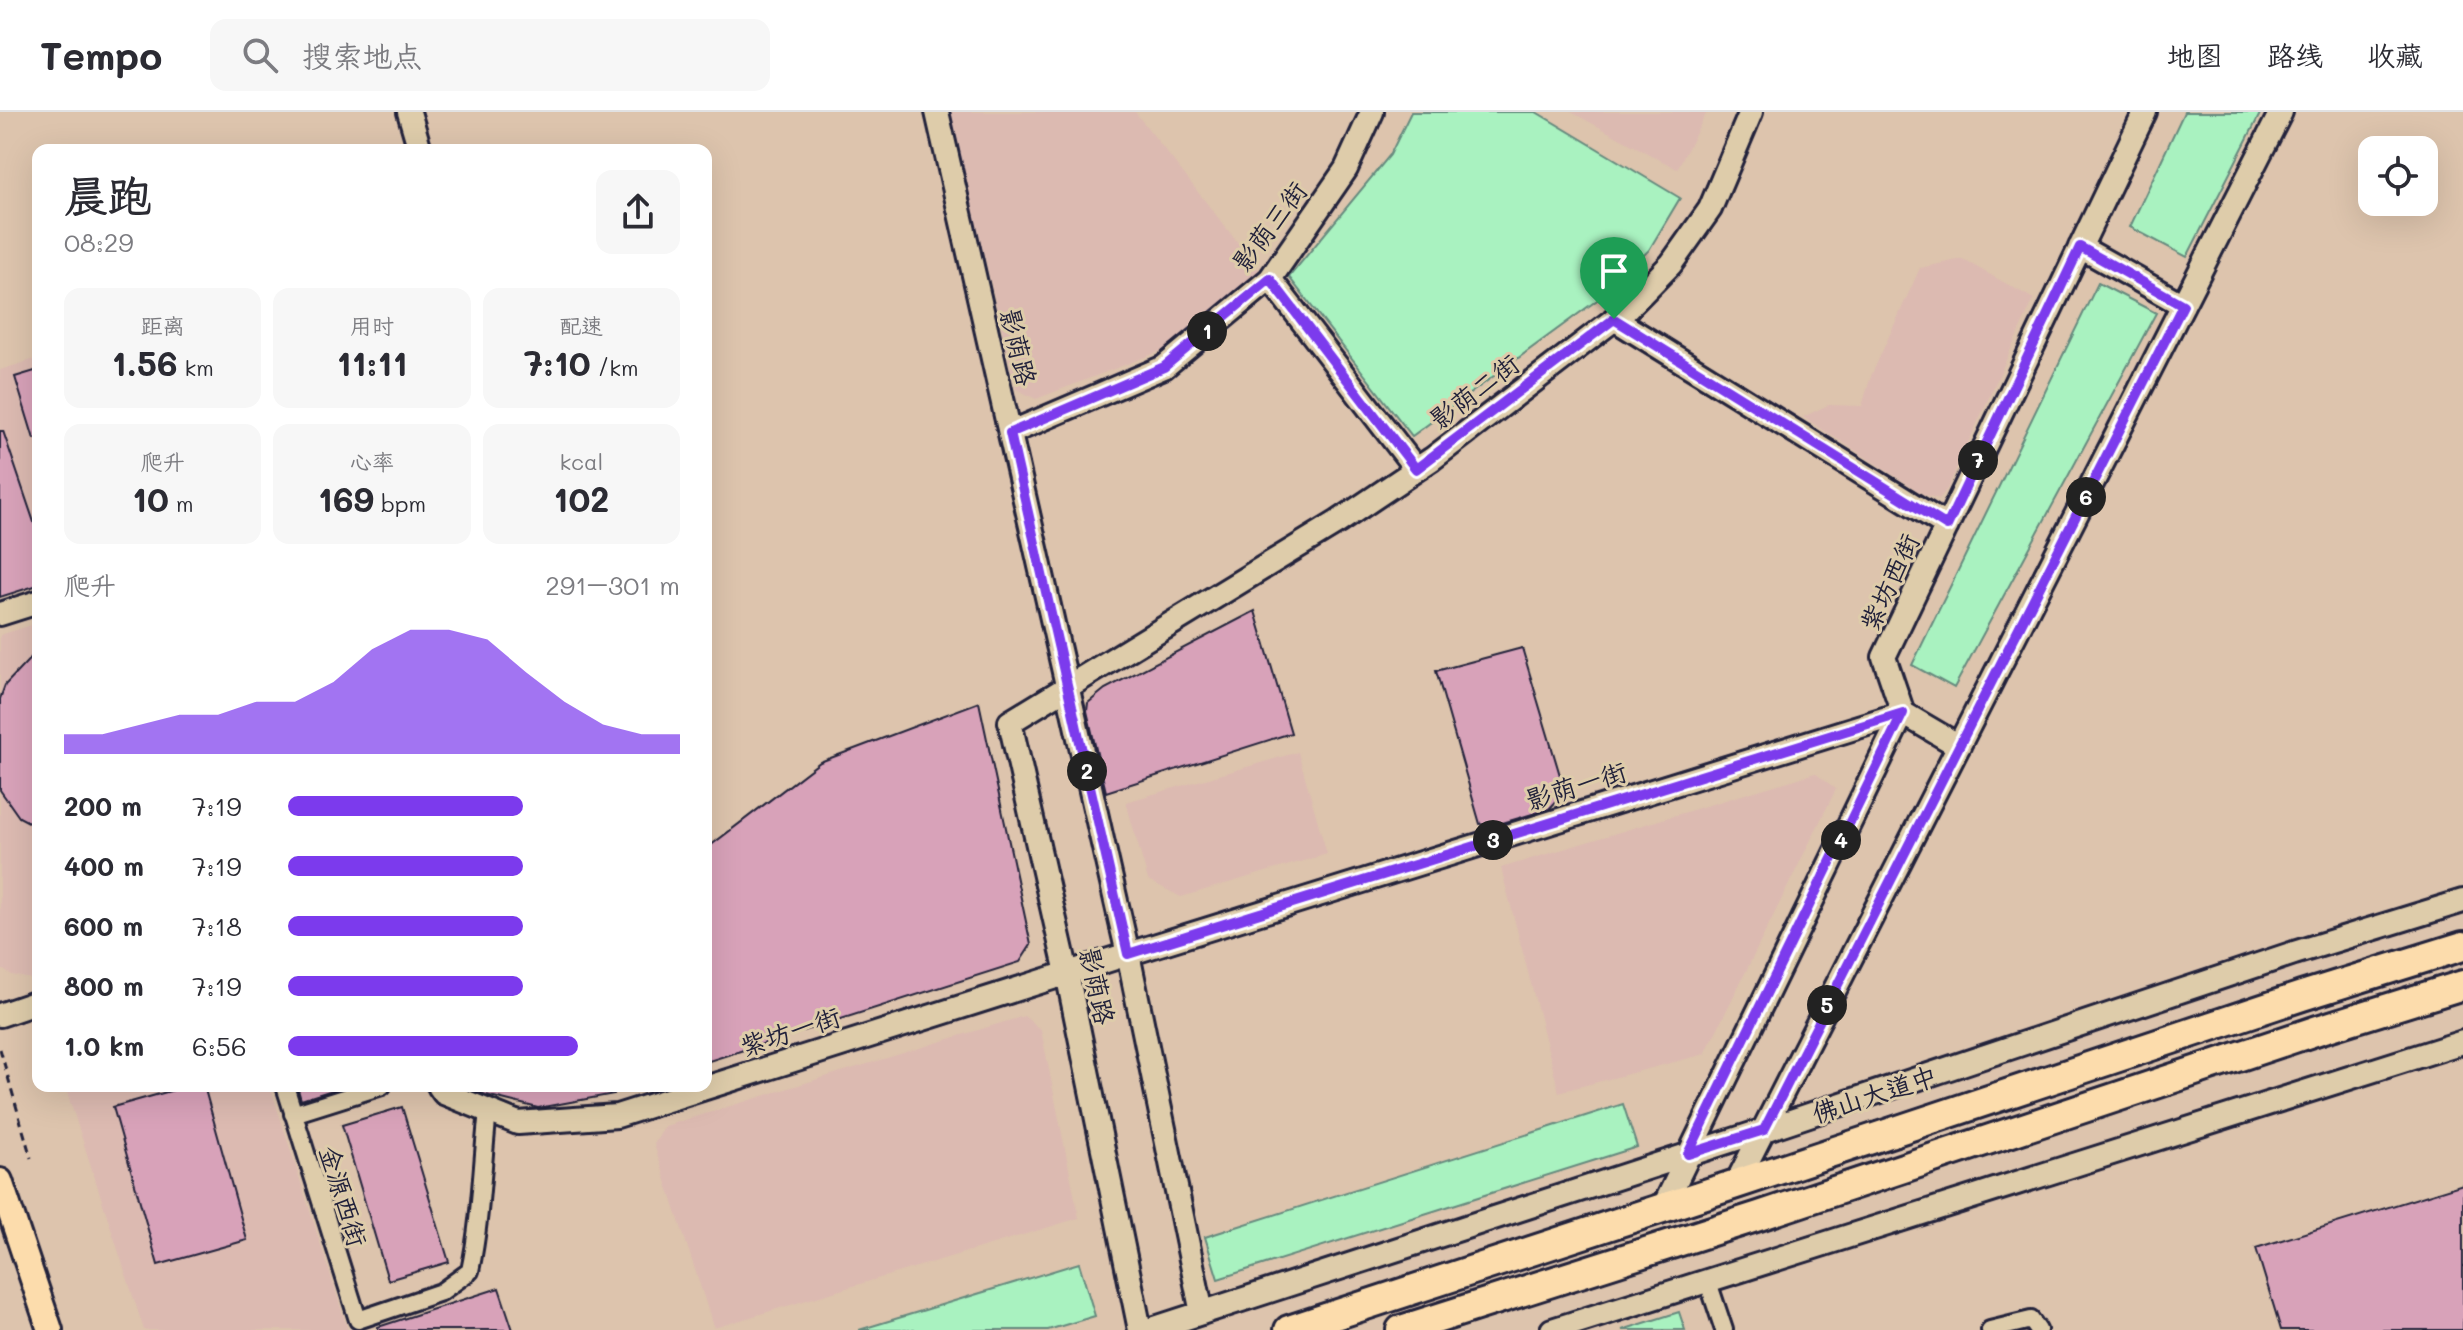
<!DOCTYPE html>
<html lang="zh">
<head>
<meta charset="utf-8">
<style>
  :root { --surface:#fff; --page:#f7f7f7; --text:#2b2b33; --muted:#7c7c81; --line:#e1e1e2; --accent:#7c3aed }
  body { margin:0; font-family:Mali,"LXGW WenKai TC",sans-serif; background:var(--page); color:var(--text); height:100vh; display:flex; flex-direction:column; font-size:30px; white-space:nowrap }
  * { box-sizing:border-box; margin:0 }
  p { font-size:26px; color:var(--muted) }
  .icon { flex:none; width:44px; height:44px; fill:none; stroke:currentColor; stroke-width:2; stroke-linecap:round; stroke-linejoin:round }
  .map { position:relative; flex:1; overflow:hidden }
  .details { position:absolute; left:32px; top:32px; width:680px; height:948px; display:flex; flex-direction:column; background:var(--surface); border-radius:16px; box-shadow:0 8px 32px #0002 }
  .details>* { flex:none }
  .buttons { position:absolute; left:2358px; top:24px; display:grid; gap:16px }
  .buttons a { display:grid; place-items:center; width:80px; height:80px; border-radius:16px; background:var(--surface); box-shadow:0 8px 32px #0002; font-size:40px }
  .pin { position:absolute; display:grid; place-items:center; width:68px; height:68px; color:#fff; margin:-82px -34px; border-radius:50% 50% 50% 0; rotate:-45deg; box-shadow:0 0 8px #0007 }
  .pin .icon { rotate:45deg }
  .km { position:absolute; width:40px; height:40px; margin:-20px; border-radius:50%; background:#222; color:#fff; font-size:22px; line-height:40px; text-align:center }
  .round { display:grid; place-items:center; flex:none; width:84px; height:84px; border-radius:16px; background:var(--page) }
  .head { display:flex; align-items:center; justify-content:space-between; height:136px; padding:0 32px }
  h1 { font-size:44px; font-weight:700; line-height:60px }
  .figures { display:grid; grid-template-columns:repeat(3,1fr); gap:12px; height:136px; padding:8px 32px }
  .figures div { display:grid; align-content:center; border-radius:16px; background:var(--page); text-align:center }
  .figures b { font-size:34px; font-weight:700 }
  .figures small { font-size:22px; font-weight:400 }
  .figures p { font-size:22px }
  .chart { height:224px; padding:16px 32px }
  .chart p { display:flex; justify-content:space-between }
  .chart svg { width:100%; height:144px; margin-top:8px; fill:var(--accent); opacity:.7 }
  ul { padding:0 32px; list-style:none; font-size:26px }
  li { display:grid; grid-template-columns:128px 96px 1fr; align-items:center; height:60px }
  li i { height:20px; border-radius:10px; background:var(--accent) }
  header { display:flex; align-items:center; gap:48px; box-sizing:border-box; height:112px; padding:0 40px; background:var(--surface); border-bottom:2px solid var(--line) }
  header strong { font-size:38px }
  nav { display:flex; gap:44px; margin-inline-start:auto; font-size:28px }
  .search { width:560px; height:72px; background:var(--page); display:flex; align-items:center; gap:20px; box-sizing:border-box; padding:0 28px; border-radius:16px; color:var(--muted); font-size:30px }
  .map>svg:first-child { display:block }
  .built { fill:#dcbab1 }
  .green { fill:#a9f2c0; stroke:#668a7e; stroke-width:2 }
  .building { fill:#d8a2b9; stroke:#22223b; stroke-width:2 }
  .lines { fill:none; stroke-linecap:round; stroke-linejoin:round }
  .street-casing { stroke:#22223b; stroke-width:22 }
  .secondary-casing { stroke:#22223b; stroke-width:28 }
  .primary-casing { stroke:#22223b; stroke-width:30 }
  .highway-casing { stroke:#22223b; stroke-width:34 }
  .path { stroke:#22223b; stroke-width:3; stroke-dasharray:8 6; stroke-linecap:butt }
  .street { stroke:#deccaa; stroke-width:16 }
  .secondary { stroke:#deccaa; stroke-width:22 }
  .primary { stroke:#fcdcac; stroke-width:24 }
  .highway { stroke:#fcdcac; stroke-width:28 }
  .route-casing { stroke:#fff; stroke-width:16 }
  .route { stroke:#7c3aed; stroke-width:10 }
  .labels { text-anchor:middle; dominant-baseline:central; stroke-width:6; stroke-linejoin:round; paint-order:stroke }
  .street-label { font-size:26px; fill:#22223b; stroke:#deccaa }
</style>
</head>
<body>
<header>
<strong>Tempo</strong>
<div class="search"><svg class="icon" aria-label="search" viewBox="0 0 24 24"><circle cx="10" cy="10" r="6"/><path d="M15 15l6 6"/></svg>搜索地点</div>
<nav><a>地图</a><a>路线</a><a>收藏</a></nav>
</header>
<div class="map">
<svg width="2463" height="1218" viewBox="0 0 2463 1218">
  <rect width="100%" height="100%" fill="#ddc4ad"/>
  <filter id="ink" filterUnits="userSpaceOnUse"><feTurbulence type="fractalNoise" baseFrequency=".0125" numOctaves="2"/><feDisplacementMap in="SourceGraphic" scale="16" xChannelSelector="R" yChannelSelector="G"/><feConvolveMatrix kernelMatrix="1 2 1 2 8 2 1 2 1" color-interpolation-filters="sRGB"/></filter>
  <g filter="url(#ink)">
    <path class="built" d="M950,0H1135L1260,159L1171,235L1036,287L1016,277Z
      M1571,0H1707L1677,57Z
      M1962,147L2034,187L1947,377L1939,387L1923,382L1803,305L1828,293L1862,294L1871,264L1920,156Z
      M38,246V473L0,485V258Z
      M38,511V865L31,867L12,863L0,856V523Z
      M1298,640L1327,742L1181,785L1148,768L1126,690Z
      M1815,661L1836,677L1705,942L1559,980L1501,756Z
      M1024,904L1041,918L1079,1106L714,1216L654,1032L665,1014Z
      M65,974H270L348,1218H144Z"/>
    <path class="green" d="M1411,0H1536L1680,86L1649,138L1604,183L1412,324L1289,165L1390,43Z
      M2184,0H2261L2187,145L2130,115Z
      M2098,171L2156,201L1954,576L1912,553Z
      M1623,992L1637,1035L1218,1167L1205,1125Z
      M1079,1151L1095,1204L1048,1218H859Z
      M1679,1200L1685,1218H1622Z"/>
    <path class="building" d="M38,258V326L34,327L15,265Z
      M0,319H3L38,422V473L0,485Z
      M1255,499L1291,621L1106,680L1087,599L1088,591L1105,577Z
      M1522,536L1565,680L1549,697L1489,715L1480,712L1436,559Z
      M38,538V715L19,705L0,678V587L5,573Z
      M979,590L1031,833L1020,850L706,950V737L820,650Z
      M188,974H204L247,1128L158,1153L113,995Z
      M297,974H345L301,988Z
      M474,974H613L614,982L538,996L486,983L473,978Z
      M402,995L449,1150L388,1168L342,1013Z
      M2463,1072V1218H2281L2256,1136Z
      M499,1176L513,1218H378V1215Z"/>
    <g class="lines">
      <defs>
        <path id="street" d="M285,974L358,1208L441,1180L470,1159C481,1107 482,1053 488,999
          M293,1002L382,974
          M1707,1167L1724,1218
          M1990,1218L2031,1208L2038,1218"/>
        <path id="secondary" d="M409,0L420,38
          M937,0L1128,842L1202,1201
          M2080,135L2183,193
          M1270,167L1416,357
          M1614,207L1947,414
          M1010,321L1164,255L1270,167L1346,57L1372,0
          M0,502L38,490
          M0,903L38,890
          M439,974L444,981L518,1011L617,1004L1128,842L1903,601L1959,634
          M1736,1072L2281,0
          M1663,1096L1903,601L1884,545L2145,0
          M1140,1218L1067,861L1010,610L1338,410L1432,347L1625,199L1671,152L1710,97L1751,0
          M1149,1218L1764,1018L2294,841L2463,789
          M1552,1218L2463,930"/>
        <path id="primary" d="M0,1069L50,1218"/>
        <path id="highway" d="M1289,1218L1736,1072L2302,884L2463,834
          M1401,1218L1759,1104L2318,918L2463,873"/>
      </defs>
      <use href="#street" class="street-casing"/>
      <use href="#secondary" class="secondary-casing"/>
      <use href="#primary" class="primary-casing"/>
      <use href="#highway" class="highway-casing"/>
      <path class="path" d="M0,937L31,1046"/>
      <use href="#street" class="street"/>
      <use href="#secondary" class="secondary"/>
      <use href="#primary" class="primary"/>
      <use href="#highway" class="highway"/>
    </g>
  </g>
  <g class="lines" filter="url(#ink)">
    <defs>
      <path id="route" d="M2080,135L2183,193L1764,1018L1688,1042L1903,601L1128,842L1010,321L1164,255L1270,167L1416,357L1614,207L1947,414Z"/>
    </defs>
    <use href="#route" class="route-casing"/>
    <use href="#route" class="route"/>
  </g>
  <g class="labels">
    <g class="street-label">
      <text transform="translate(1269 114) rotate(-53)">影荫三街</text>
      <text transform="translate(1019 235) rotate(77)">影荫路</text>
      <text transform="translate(1474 279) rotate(-37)">影荫二街</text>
      <text transform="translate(1889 470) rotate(-65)">紫坊西街</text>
      <text transform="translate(1576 673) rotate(-17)">影荫一街</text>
      <text transform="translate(1098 874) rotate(78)">影荫路</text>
      <text transform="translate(790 919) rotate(-18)">紫坊一街</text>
      <text transform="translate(1874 982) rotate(-18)">佛山大道中</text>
      <text transform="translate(344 1084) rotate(73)">金源西街</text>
    </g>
  </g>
</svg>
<div class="buttons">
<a><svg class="icon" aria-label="locate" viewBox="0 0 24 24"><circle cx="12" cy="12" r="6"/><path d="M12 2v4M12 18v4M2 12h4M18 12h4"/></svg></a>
</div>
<div class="pin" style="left:1614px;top:207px;background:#1e9e55"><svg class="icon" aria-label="arrive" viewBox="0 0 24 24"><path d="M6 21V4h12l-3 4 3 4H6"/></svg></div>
<b class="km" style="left:1207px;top:219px">1</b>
<b class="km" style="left:1087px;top:659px">2</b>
<b class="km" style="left:1493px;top:728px">3</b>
<b class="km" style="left:1841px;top:728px">4</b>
<b class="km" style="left:1827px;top:893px">5</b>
<b class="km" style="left:2086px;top:385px">6</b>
<b class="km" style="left:1978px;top:348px">7</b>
<section class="details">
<div class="head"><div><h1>晨跑</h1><p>08:29</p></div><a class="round"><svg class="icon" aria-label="share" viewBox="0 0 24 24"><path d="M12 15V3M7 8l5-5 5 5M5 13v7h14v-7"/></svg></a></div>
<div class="figures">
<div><p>距离</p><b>1.56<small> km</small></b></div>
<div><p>用时</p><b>11:11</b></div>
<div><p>配速</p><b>7:10<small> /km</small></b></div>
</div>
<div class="figures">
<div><p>爬升</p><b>10<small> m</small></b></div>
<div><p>心率</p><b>169<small> bpm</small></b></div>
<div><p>kcal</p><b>102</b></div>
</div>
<div class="chart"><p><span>爬升</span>291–301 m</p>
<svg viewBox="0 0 160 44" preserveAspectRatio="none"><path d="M0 44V38L10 38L20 35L30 32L40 32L50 28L60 28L70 22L80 12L90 6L100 6L110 9L120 19L130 28L140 35L150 38L160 38V44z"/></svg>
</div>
<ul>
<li><b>200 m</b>7:19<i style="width:60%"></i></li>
<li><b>400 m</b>7:19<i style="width:60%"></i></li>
<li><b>600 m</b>7:18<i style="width:60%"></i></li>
<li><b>800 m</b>7:19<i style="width:60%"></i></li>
<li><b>1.0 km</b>6:56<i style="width:74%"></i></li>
</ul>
</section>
</div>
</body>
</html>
